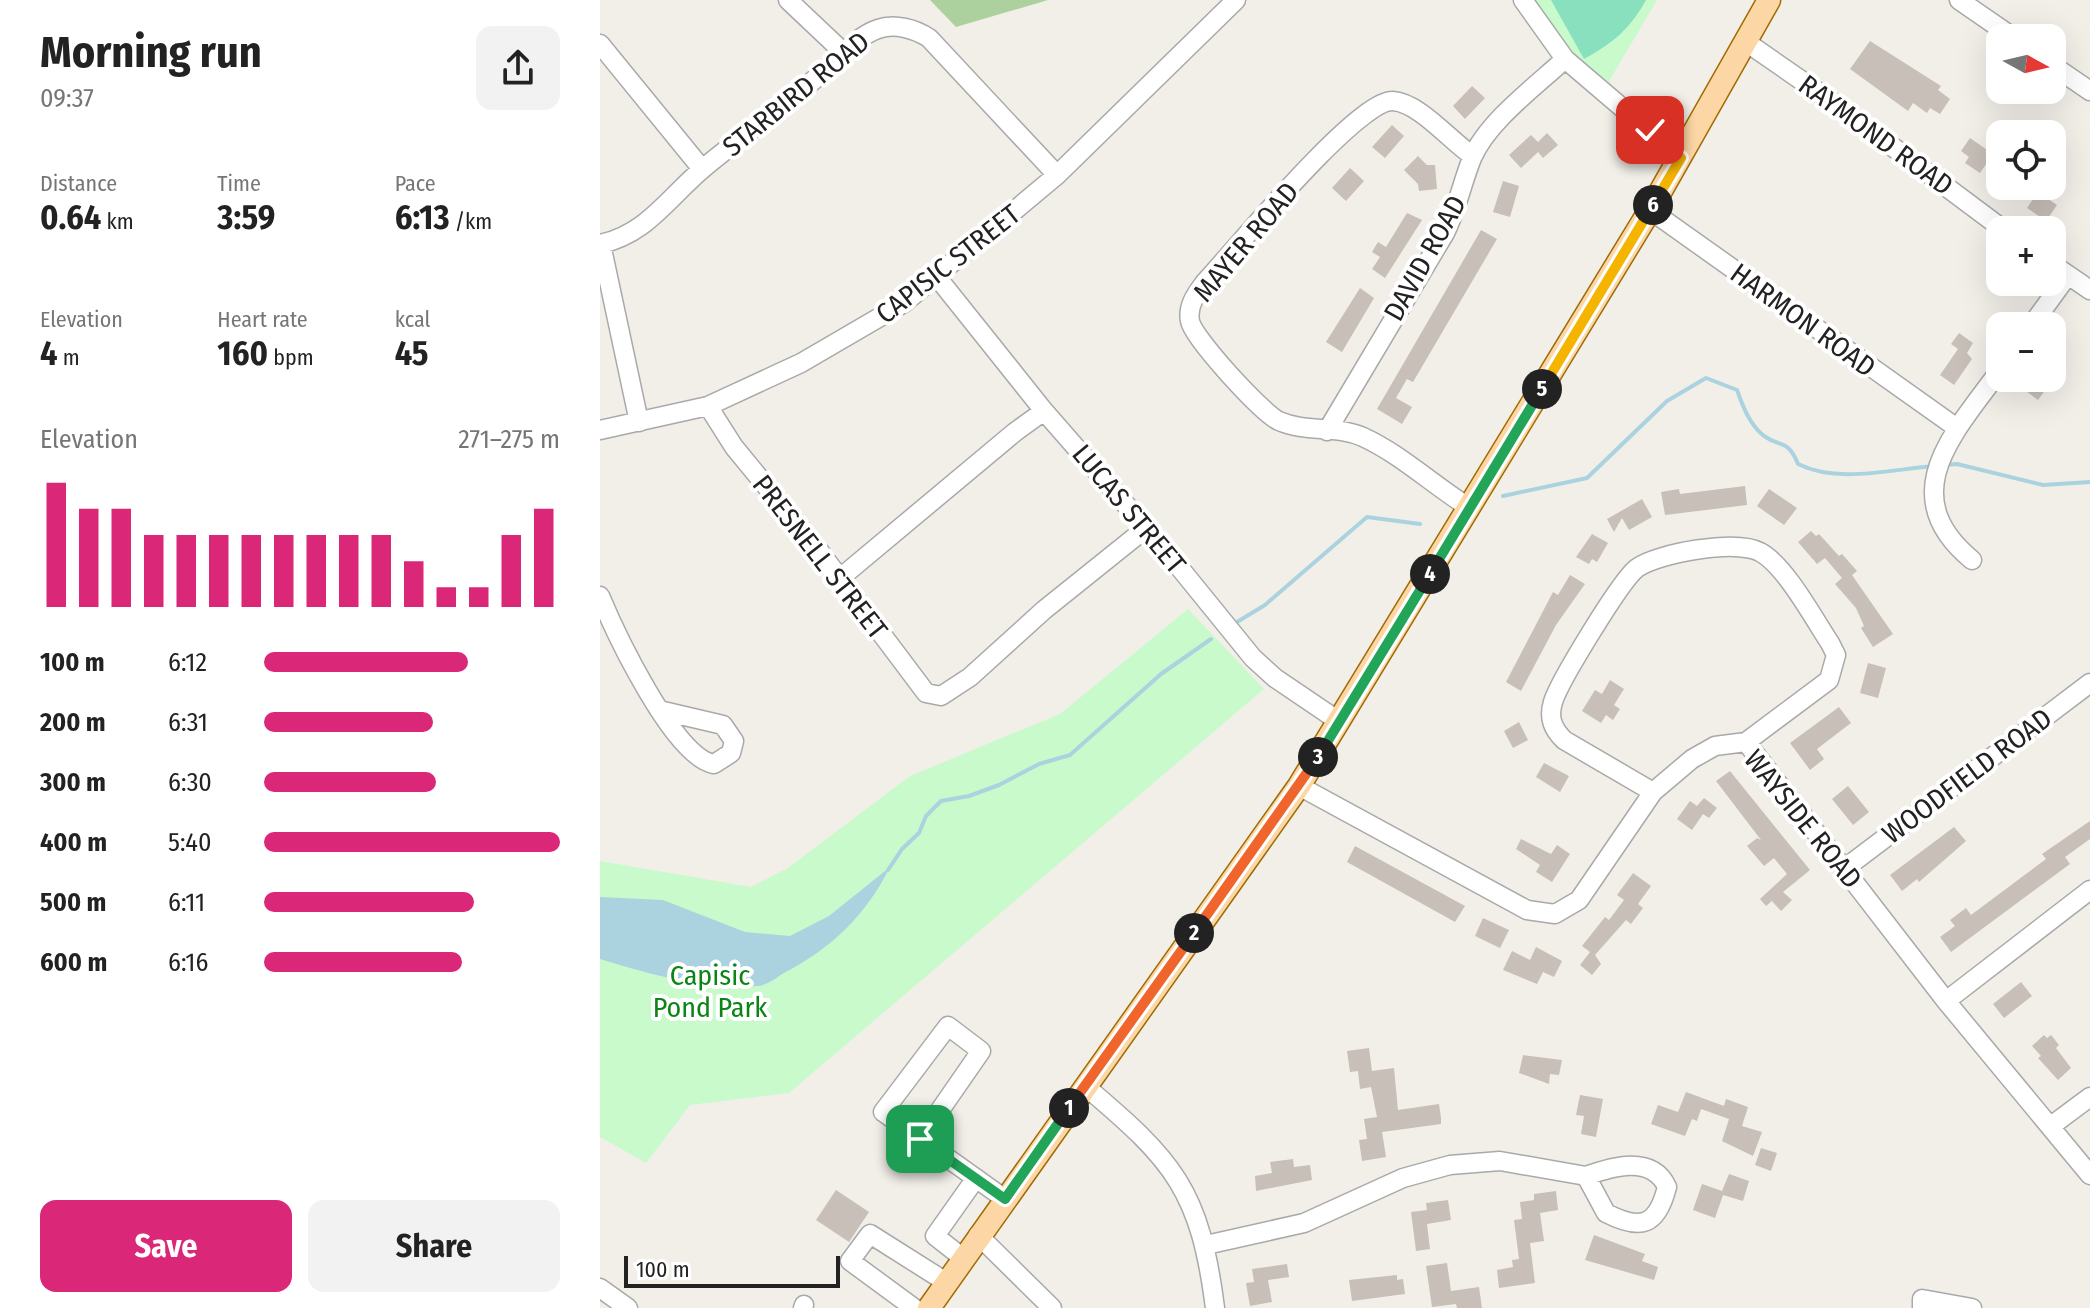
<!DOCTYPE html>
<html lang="en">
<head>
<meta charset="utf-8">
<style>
  :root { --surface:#fff; --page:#f2f2f2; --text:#222; --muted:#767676; --accent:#db2777 }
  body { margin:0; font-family:"Fira Sans Condensed",sans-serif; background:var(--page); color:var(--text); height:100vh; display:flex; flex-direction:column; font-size:30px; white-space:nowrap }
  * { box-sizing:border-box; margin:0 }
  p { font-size:26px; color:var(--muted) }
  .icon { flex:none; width:44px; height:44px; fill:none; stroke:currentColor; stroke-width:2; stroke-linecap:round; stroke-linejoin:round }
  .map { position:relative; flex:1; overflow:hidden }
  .panel { display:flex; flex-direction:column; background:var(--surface); width:600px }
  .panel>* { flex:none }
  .needle { width:52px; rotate:98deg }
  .controls { position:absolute; left:1386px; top:24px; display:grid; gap:16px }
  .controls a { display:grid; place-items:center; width:80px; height:80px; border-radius:16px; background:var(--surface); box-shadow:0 8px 32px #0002; font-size:40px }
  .scale { position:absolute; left:24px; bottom:20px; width:216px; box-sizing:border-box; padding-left:8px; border:4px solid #222; border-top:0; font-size:22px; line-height:28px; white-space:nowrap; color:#222; -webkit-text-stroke:6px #fff; paint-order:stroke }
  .pin { position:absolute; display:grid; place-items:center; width:68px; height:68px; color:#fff; margin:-34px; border-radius:16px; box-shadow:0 4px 12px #0006 }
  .km { position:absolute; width:40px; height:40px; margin:-20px; border-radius:50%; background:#222; color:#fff; font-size:22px; line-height:40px; text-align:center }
  .round { display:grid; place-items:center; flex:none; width:84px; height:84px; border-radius:16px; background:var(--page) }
  .head { display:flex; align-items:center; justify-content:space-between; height:136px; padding:0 40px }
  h1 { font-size:44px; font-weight:700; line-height:60px }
  .stats { display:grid; grid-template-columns:repeat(3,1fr); gap:12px; height:136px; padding:8px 40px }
  .stats div { display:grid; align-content:center }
  .stats b { font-size:34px; font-weight:700 }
  .stats small { font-size:22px; font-weight:400 }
  .stats p { font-size:22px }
  .chart { height:224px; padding:16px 40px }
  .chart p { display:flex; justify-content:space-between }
  .chart svg { width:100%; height:144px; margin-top:8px; stroke:var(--accent); stroke-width:6 }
  .button { display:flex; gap:16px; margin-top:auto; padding:16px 40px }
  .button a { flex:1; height:92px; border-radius:16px; background:var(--accent); color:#fff; font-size:32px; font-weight:700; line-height:92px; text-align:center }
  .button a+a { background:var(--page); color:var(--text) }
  ul { padding:0 40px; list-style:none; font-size:26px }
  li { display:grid; grid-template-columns:128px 96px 1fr; align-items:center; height:60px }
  li i { height:20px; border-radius:10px; background:var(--accent) }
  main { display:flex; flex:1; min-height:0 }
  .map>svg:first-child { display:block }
  .forest { fill:#add19e }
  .park { fill:#c8facc }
  .pitch { fill:#88e0be }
  .water { fill:#aad3df }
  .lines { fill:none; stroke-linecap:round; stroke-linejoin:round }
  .stream { stroke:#aad3df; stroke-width:4 }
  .building { fill:#c7bfb8 }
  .minor-casing { stroke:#a9a9a9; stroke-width:21 }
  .major-casing { stroke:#a06b00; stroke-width:25 }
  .minor { stroke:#fff; stroke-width:18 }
  .major { stroke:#fcd6a4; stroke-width:22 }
  .split-1-casing { stroke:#fff; stroke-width:16 }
  .split-2-casing { stroke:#fff; stroke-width:16 }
  .split-3-casing { stroke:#fff; stroke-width:16 }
  .split-4-casing { stroke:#fff; stroke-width:16 }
  .split-5-casing { stroke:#fff; stroke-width:16 }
  .split-6-casing { stroke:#fff; stroke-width:16 }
  .split-7-casing { stroke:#fff; stroke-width:16 }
  .split-1 { stroke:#22a559; stroke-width:10 }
  .split-2 { stroke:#f0652b; stroke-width:10 }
  .split-3 { stroke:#f0652b; stroke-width:10 }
  .split-4 { stroke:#22a559; stroke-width:10 }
  .split-5 { stroke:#22a559; stroke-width:10 }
  .split-6 { stroke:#f5b400; stroke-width:10 }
  .split-7 { stroke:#f5b400; stroke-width:10 }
  .labels { text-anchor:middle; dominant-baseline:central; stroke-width:8; stroke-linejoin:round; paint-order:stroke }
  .street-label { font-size:28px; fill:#222; stroke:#fff }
  .park-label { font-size:28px; fill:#0c8416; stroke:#fff }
</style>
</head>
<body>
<main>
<section class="panel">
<div class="head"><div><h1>Morning run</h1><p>09:37</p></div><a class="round"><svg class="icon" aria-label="share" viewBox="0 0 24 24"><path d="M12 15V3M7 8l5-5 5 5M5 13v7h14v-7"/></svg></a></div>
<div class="stats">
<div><p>Distance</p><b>0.64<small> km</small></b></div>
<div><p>Time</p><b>3:59</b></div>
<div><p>Pace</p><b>6:13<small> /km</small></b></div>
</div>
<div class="stats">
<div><p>Elevation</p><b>4<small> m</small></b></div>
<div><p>Heart rate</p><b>160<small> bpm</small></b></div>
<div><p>kcal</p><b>45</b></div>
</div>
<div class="chart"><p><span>Elevation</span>271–275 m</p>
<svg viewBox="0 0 160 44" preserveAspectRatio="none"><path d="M5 44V6M15 44V14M25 44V14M35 44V22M45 44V22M55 44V22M65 44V22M75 44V22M85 44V22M95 44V22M105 44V22M115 44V30M125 44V38M135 44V38M145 44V22M155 44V14"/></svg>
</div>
<ul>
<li><b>100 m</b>6:12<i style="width:69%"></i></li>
<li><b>200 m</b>6:31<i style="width:57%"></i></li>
<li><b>300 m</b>6:30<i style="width:58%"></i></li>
<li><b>400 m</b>5:40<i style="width:100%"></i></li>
<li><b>500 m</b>6:11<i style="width:71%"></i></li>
<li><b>600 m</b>6:16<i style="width:67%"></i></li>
</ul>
<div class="button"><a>Save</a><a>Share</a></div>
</section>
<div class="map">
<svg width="1490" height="1308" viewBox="0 0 1490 1308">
  <rect width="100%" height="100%" fill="#f2efe9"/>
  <path class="forest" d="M330,0H448L356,27Z"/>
  <path class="park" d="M927,0H1057L1008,83L957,40Z
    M588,609L664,689L189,1093L90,1105L46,1163L0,1137V861L151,887L188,868L310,776L460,714Z"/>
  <path class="pitch" d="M951,0H1046C1030,29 1013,43 984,59Z"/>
  <path class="water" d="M290,867C266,915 232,948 184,973C176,978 166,986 157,986C104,990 49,974 0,959V897L63,900L145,932L190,936L229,916Z"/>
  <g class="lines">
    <path class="stream" d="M1344,465L1357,464L1443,485L1490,482
      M903,496L987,478L1067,401L1106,378L1137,390C1143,407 1150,425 1164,436C1181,448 1188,439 1198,464C1238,484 1292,469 1335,466
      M637,622L665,605L767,517L820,524
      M288,870L302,849L319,833L326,816L341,801L369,796L399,785L439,764L470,755L561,674L611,639"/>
  </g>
  <path class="building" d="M1270,41L1341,86L1338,90L1350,99L1340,114L1330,108L1327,113L1313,103L1308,111L1250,69Z
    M872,86L885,98L865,119L853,106Z
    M792,125L804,136L785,158L772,147Z
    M947,133L958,145L943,158L938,152L921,168L909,155L931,135L938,142Z
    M1370,138L1393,154L1380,173L1365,163L1369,157L1361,151Z
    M818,156L827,165H835L837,189L819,191L818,184L804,170Z
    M750,168L764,181L746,201L732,188Z
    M903,181L919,186L910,217L893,212Z
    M1438,192L1457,205L1446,221L1427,208Z
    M807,213L822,220L785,278L772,269L780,257L772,252L778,242L786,247Z
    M881,230L897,239L813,382L807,379L796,398L812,407L802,424L777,409Z
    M760,288L774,298L742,352L726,342Z
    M1359,333L1373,343L1367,353L1372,359L1354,385L1340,375L1358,349L1351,344Z
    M1429,378H1454L1438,400L1422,388Z
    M1145,486L1147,505L1065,515L1061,492L1079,489L1080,494Z
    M1169,489L1197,508L1184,525L1157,506Z
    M1042,499L1052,517L1029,530L1022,518L1014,532L1007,519Z
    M1211,531L1216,536L1219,534L1239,556L1242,554L1257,571L1252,575L1293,634L1273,647L1261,628L1264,626L1256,608L1235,584L1242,578L1225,558L1217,564L1198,542Z
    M992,534L1008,543L997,562L992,559L989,564L976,557Z
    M970,575L985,584L956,625L921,691L906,682L953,592L958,595Z
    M1268,663L1286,668L1278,698L1260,693Z
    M1010,680L1024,689L1014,705L1020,709L1013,720L1006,715L1001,723L982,711L995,690L1002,694Z
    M1239,707L1251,723L1217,749L1224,759L1210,770L1190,743Z
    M919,722L928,740L913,748L904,731Z
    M944,763L969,776L960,792L936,777Z
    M1130,771L1210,870L1183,892L1192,900L1181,911L1172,901L1166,906L1160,899L1187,874L1174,858L1164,866L1147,846L1157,838L1161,840L1116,781Z
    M1248,786L1269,812L1253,825L1232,799Z
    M1104,798L1117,808L1109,818L1103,814L1092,830L1077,819L1090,801L1097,806Z
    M1490,821V839L1465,857L1470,864L1351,952L1340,937L1355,926L1350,920L1366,908L1371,915L1446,859L1442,854Z
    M1354,827L1366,841L1319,882L1317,879L1302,891L1290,875Z
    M921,839L951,854L957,845L970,854L952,882L936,872L940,865L916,849Z
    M755,846L865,906L855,922L747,862Z
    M1033,873L1051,886L1038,904L1043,908L1031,924L1026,920L995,955L1001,964L992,975L980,965L990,952L982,946L1005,917L1009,920L1024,900L1017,895Z
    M883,918L909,930L900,948L875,936Z
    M936,947L962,961L954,977L943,972L937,984L903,970L912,951L930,960Z
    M1421,982L1432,996L1404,1018L1393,1004Z
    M1444,1035L1447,1038L1451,1035L1459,1045L1456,1048L1471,1068L1458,1080L1438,1058L1441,1056L1432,1046Z
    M769,1048L772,1071L794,1068L798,1110L839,1104L841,1118V1124L782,1132L786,1157L762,1161L759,1140L767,1139L764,1119L777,1117L771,1087L760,1089L758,1071L750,1072L747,1051Z
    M923,1055L962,1060L959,1075L950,1074L949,1084L919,1073Z
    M1086,1092L1124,1106L1126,1099L1148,1107L1142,1126L1162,1132L1153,1156L1122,1141L1129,1119L1101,1109L1097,1121L1092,1119L1085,1136L1051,1124L1058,1105L1078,1112Z
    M980,1095L1003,1099L996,1137L981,1134L984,1116L976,1115Z
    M1161,1148L1177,1153L1171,1171L1155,1165Z
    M693,1159L694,1167L710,1165L712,1180L656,1191L655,1176L672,1173L670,1162Z
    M1129,1174L1149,1181L1143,1201L1123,1195L1115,1218L1093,1210L1102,1184L1122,1191Z
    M236,1190L269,1212L249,1242L216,1220Z
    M956,1191L958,1210L940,1213L944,1241L930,1243L935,1283L899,1288L897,1270L913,1267L912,1260L919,1259L914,1220L922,1219L920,1202L934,1200V1194Z
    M848,1200L851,1220L827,1224L830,1249L816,1251L811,1212L827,1210L826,1203Z
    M994,1235L1045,1254L1042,1261L1058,1267L1054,1280L985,1260Z
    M847,1263L851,1291L879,1287L882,1308H857L856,1304L832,1307L826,1266Z
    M687,1264L689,1277L668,1280L672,1302L650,1306L646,1283L654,1282L652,1269Z
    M797,1275V1280L803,1279L805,1294L752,1301L749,1280Z"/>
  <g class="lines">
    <defs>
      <path id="minor" d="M188,0L243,52
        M923,0L965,59L1081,158
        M1359,0L1414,38
        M1146,42L1234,103L1404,230
        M0,44L102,169
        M1452,65L1490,91
        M1050,210L1357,428
        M0,244C48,234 70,195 106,166C144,135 183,106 221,74C239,59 255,37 278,29C295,23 315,29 329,38L457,175
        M1,244L39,422
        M1452,264L1490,290
        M337,277L444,411L562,546L653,658L675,678L740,722
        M1431,326L1468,275
        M108,406L134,447L217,548L326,693L341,696L370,677L444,610L545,529
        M0,430L108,406L201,363L304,303L457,175L636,0
        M727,431L845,233C857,209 862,183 872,158C888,121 936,86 965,59
        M870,508C834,486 802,455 763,437C736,425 706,433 679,421C662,413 593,338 590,321C587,305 597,293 605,282C635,250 758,99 793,101C820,103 850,141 873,156
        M1372,560C1292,494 1356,431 1400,370
        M239,579L415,432L444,411
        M0,596C15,632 74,758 114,764L131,753L134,741L123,725L59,710
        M699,786L927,910L955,914L979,900L1053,792L1092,759L1115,746L1146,742L1346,1001L1490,1175
        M1053,792L964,740C953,729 948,718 953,702C959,682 1021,580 1037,568C1058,553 1137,539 1160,552C1185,565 1214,619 1230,643L1236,655L1229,680L1146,742
        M1244,869L1490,683
        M1346,1001L1490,890
        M485,1086C574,1161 600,1190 615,1308
        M1451,1126L1490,1097
        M320,1139L381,1051L348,1026L283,1112L405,1199
        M378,1235L452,1308
        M606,1245L704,1223L803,1178L850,1165L900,1161L986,1176L1006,1213C1041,1231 1057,1226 1067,1187C1052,1154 1011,1167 986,1176
        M363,1258L335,1236L376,1178
        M0,1288L28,1308
        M203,1308L204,1305
        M314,1308L250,1261L270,1234L346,1282
        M1322,1308V1299L1372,1308"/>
      <path id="major" d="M329,1308L699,786L1050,210L1169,0"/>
    </defs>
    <use href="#minor" class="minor-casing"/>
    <use href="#major" class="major-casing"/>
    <use href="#minor" class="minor"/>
    <use href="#major" class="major"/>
  </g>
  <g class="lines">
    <defs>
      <path id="split-1" d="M320,1139L405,1199L469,1108"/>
      <path id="split-2" d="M469,1108L594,933"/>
      <path id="split-3" d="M594,933L718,757"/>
      <path id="split-4" d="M718,757L830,574"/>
      <path id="split-5" d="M830,574L942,389"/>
      <path id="split-6" d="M942,389L1053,205"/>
      <path id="split-7" d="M1050,130L1081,158L1053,205"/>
    </defs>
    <use href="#split-1" class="split-1-casing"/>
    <use href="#split-2" class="split-2-casing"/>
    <use href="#split-3" class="split-3-casing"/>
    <use href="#split-4" class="split-4-casing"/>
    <use href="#split-5" class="split-5-casing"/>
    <use href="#split-6" class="split-6-casing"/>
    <use href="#split-7" class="split-7-casing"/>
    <use href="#split-1" class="split-1"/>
    <use href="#split-2" class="split-2"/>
    <use href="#split-3" class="split-3"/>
    <use href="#split-4" class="split-4"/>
    <use href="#split-5" class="split-5"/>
    <use href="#split-6" class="split-6"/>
    <use href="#split-7" class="split-7"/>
  </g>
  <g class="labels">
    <g class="street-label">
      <text transform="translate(196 94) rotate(-39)">STARBIRD ROAD</text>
      <text transform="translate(1276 135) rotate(36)">RAYMOND ROAD</text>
      <text transform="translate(646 242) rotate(-50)">MAYER ROAD</text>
      <text transform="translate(825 258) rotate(-61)">DAVID ROAD</text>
      <text transform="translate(348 264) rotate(-38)">CAPISIC STREET</text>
      <text transform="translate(1203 320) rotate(36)">HARMON ROAD</text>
      <text transform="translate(529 509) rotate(50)">LUCAS STREET</text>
      <text transform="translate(220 557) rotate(52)">PRESNELL STREET</text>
      <text transform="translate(1367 776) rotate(-37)">WOODFIELD ROAD</text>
      <text transform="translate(1203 819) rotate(51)">WAYSIDE ROAD</text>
    </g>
    <g class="park-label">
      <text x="110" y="975">Capisic<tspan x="110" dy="32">Pond Park</tspan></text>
    </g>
  </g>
</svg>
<div class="controls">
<a><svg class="needle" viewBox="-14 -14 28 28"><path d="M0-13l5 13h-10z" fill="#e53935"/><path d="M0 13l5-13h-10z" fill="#767676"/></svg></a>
<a><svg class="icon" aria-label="locate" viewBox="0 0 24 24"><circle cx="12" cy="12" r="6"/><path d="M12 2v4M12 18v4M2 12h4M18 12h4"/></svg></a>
<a>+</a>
<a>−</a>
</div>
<div class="scale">100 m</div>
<div class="pin" style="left:320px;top:1139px;background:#1e9e55"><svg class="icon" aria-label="arrive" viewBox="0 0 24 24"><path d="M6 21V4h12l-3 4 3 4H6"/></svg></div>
<div class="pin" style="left:1050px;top:130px;background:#d93025"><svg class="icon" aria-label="check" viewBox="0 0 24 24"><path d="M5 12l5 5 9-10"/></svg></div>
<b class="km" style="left:469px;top:1108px">1</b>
<b class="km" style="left:594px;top:933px">2</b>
<b class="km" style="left:718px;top:757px">3</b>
<b class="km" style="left:830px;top:574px">4</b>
<b class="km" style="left:942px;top:389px">5</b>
<b class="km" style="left:1053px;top:205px">6</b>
</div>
</main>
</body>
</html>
